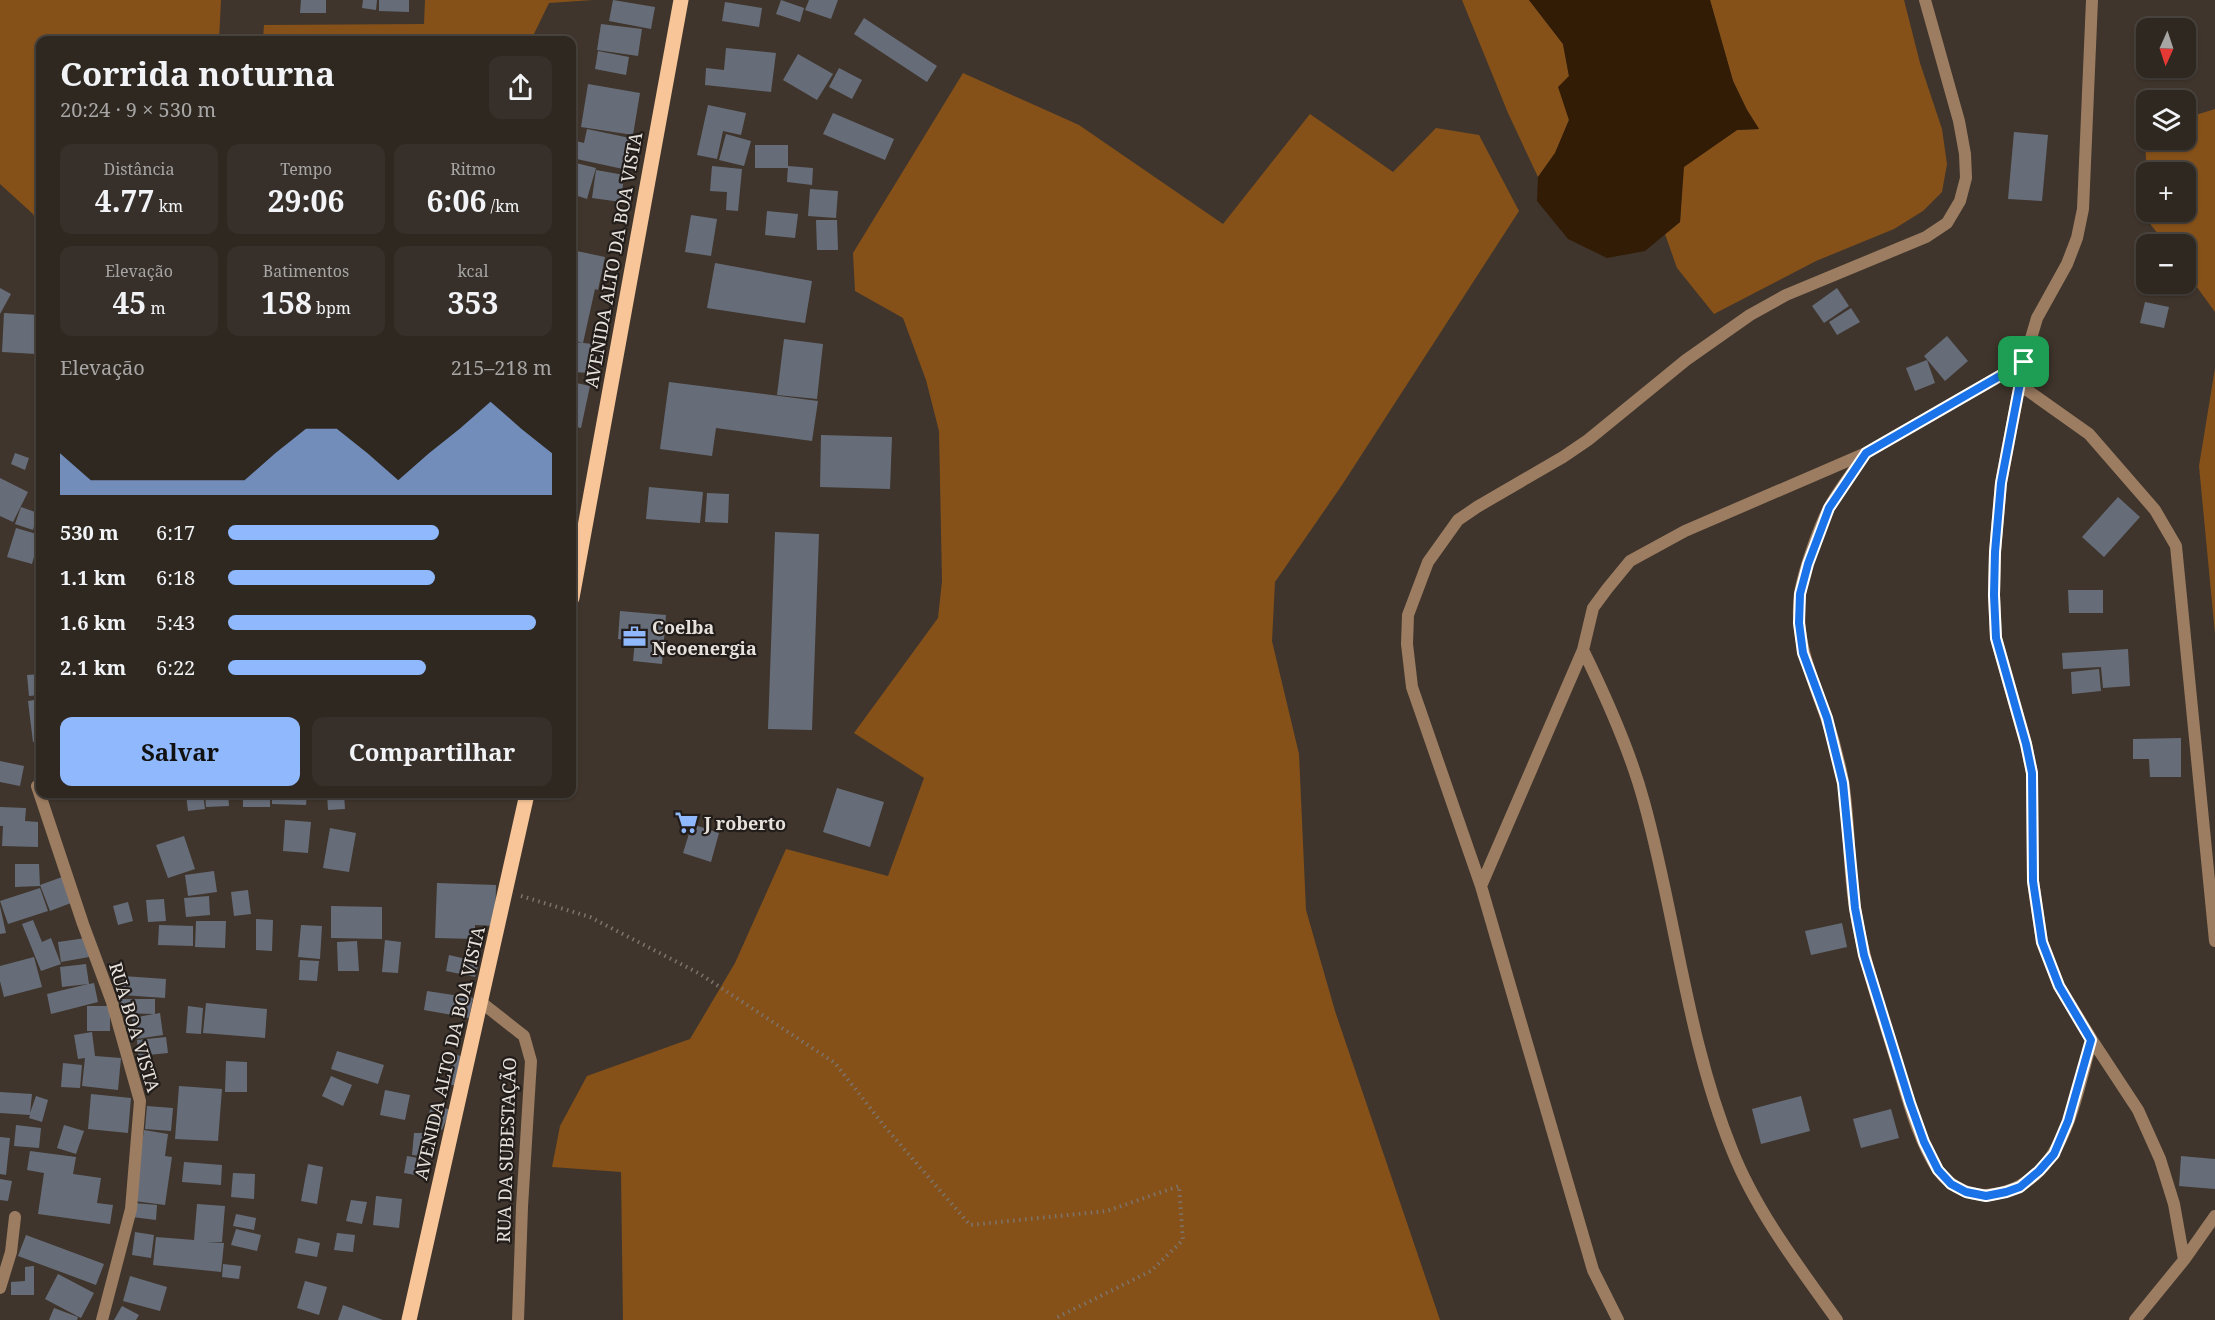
<!DOCTYPE html>
<html lang="pt">
<head>
<meta charset="utf-8">
<style>
  :root { --surface:#2f2821; --page:#37302a; --text:#f1f3f6; --muted:#a7a6a5; --line:#4a443f; --accent:#90b8fd }
  body { margin:0; font-family:"Noto Serif",serif; background:var(--page); color:var(--text); height:100vh; display:flex; flex-direction:column; font-size:22px; white-space:nowrap }
  * { box-sizing:border-box; margin:0 }
  p { font-size:20px; color:var(--muted) }
  .icon { flex:none; width:33px; height:33px; fill:none; stroke:currentColor; stroke-width:2; stroke-linecap:round; stroke-linejoin:round }
  .map { position:relative; flex:1; overflow:hidden }
  .drawer { position:absolute; left:36px; top:36px; width:540px; height:762px; display:flex; flex-direction:column; background:var(--surface); border-radius:12px; box-shadow:0 2px 4px #0004,0 0 0 2px var(--line) }
  .drawer>* { flex:none }
  .needle { width:39px; rotate:183deg }
  .buttons { position:absolute; left:2136px; top:18px; display:grid; gap:12px }
  .buttons a { display:grid; place-items:center; width:60px; height:60px; border-radius:12px; background:var(--surface); box-shadow:0 2px 4px #0004,0 0 0 2px var(--line); font-size:30px }
  .pin { position:absolute; display:grid; place-items:center; width:51px; height:51px; color:#fff; margin:-26px; border-radius:12px; box-shadow:0 3px 9px #0006 }
  .round { display:grid; place-items:center; flex:none; width:63px; height:63px; border-radius:12px; background:var(--page) }
  .head { display:flex; align-items:center; justify-content:space-between; height:102px; padding:0 24px }
  h1 { font-size:33px; font-weight:700; line-height:45px }
  .stats { display:grid; grid-template-columns:repeat(3,1fr); gap:9px; height:102px; padding:6px 24px }
  .stats div { display:grid; align-content:center; border-radius:12px; background:var(--page); text-align:center }
  .stats b { font-size:30px; font-weight:700 }
  .stats small { font-size:16px; font-weight:400 }
  .stats p { font-size:16px }
  .chart { height:168px; padding:12px 24px }
  .chart p { display:flex; justify-content:space-between }
  .chart svg { width:100%; height:108px; margin-top:6px; fill:var(--accent); opacity:.7 }
  .primary-button { display:flex; gap:12px; margin-top:auto; padding:12px 24px }
  .primary-button a { flex:1; height:69px; border-radius:12px; background:var(--accent); color:#111; font-size:24px; font-weight:700; line-height:69px; text-align:center }
  .primary-button a+a { background:var(--page); color:var(--text) }
  ul { padding:0 24px; list-style:none; font-size:20px }
  li { display:grid; grid-template-columns:96px 72px 1fr; align-items:center; height:45px }
  li i { height:15px; border-radius:8px; background:var(--accent) }
  .map>svg:first-child { display:block }
  .forest { fill:#855119 }
  .water { fill:#321c05 }
  .building { fill:#666d79 }
  .lines { fill:none; stroke-linecap:round; stroke-linejoin:round }
  .path { stroke:#7d746c; stroke-width:4; stroke-dasharray:1.5 4.5; stroke-linecap:butt }
  .minor { stroke:#9c7d61; stroke-width:12 }
  .primary { stroke:#f7c597; stroke-width:15 }
  .route-casing { stroke:#fff; stroke-width:12 }
  .route { stroke:#1a73e8; stroke-width:8 }
  .labels { text-anchor:middle; dominant-baseline:central; stroke-width:4.5; stroke-linejoin:round; paint-order:stroke }
  .street-label { font-size:18px; fill:#e8e2dc; stroke:#221d1a }
  .poi-label { font-size:18px; font-weight:bold; fill:#e8e2dc; stroke:#221d1a; text-anchor:start }
</style>
</head>
<body>
<div class="map">
<svg width="2215" height="1320" viewBox="0 0 2215 1320">
  <rect width="100%" height="100%" fill="#3f352c"/>
  <path class="forest" d="M0,0H221L219,40H40V233L33,214L0,184Z
    M425,0H593L549,3L531,40H263L264,25L424,24Z
    M1462,0H1529L1563,44L1569,76L1559,87L1569,120L1555,153L1538,177L1508,113Z
    M1710,0H1904L1920,63L1942,129L1947,164L1942,192L1923,211L1894,229L1816,261L1714,314L1677,268L1665,234L1680,222L1683,167L1737,130L1759,129L1747,110L1733,81Z
    M963,73L1079,125L1223,224L1310,114L1393,172L1436,128L1479,135L1519,211L1342,485L1275,582L1272,641L1299,754L1306,910L1335,1011L1440,1320H623L621,1172L552,1167L560,1126L587,1076L690,1039L735,963L786,849L888,876L924,778L854,733L938,618L942,581L939,431L926,380L903,318L855,291L853,253Z
    M2215,109V312L2186,272V244H2166L2151,225L2150,212H2186V172H2147L2144,131L2146,130V140H2186V118Z
    M2215,368V634L2199,466Z"/>
  <path class="water" d="M1529,0H1710L1733,81L1747,110L1759,129L1737,130L1684,167L1680,222L1645,251L1607,258L1568,239L1537,201L1538,177L1555,153L1569,120L1558,87L1569,76L1563,44Z"/>
  <path class="building" d="M301,0H326V13H300Z
    M363,0H377L376,10L362,8Z
    M379,0H409V12L379,11Z
    M613,0L655,7L651,29L609,21Z
    M781,0L804,8L800,22L776,14Z
    M809,0H838L831,19L805,10Z
    M725,2L762,8L759,27L722,21Z
    M864,18L937,66L927,82L854,34Z
    M601,24L642,29L638,56L597,50Z
    M726,48L776,53L771,92L705,85L706,68L724,70Z
    M598,51L629,57L626,75L595,69Z
    M798,54L833,74L817,100L783,80Z
    M839,68L862,80L852,99L829,87Z
    M588,84L640,93L633,135L581,127Z
    M708,105L746,113L741,135L723,131L717,159L697,155Z
    M833,113L894,139L885,160L823,134Z
    M587,129L630,138L623,169L572,158V140L584,143Z
    M2014,132L2048,135L2042,201L2008,199Z
    M726,134L751,141L744,166L719,160Z
    M755,145H788V168H755Z
    M572,162L596,168L587,199L572,194Z
    M712,166L742,169L738,211L726,210L727,192L710,191Z
    M788,166L813,168L812,185L787,182Z
    M596,170L624,175L621,202L592,198Z
    M810,189L838,191L836,218L808,216Z
    M767,211L798,214L795,238L765,235Z
    M691,215L717,219L711,256L685,252Z
    M816,220H837L838,250H817Z
    M572,250L605,257L598,290L595,289L583,343L572,340Z
    M715,263L812,281L805,323L707,308Z
    M0,288L11,294L0,314Z
    M1837,288L1849,306L1824,323L1812,306Z
    M2145,302L2169,307L2164,328L2140,323Z
    M1851,308L1860,322L1837,335L1829,322Z
    M4,313L39,315L36,354L2,352Z
    M1947,336L1968,361L1945,381L1924,356Z
    M784,339L823,344L817,399L777,395Z
    M572,342L594,344L592,373L572,372Z
    M1927,360L1935,383L1915,391L1906,368Z
    M572,382L590,386L581,428L572,426Z
    M669,382L818,401L812,441L716,428L712,456L660,449Z
    M821,435L892,437L890,489L820,487Z
    M15,453L29,458L25,470L11,464Z
    M0,478L28,492L13,522L0,516Z
    M649,487L703,492L700,523L646,519Z
    M707,493L729,494L728,523L705,522Z
    M2118,497L2140,517L2104,557L2082,537Z
    M21,507L38,513L33,530L15,524Z
    M16,528L40,535L32,564L7,557Z
    M775,532L819,534L812,730L768,729Z
    M2068,590H2103V613H2069Z
    M620,611L666,615L662,664L633,661L635,641L618,639Z
    M2128,649L2130,686L2103,688L2101,667L2063,669L2062,653Z
    M2099,669L2101,691L2072,694L2071,672Z
    M40,674V695L29,696L27,675Z
    M40,699V741L33,742L28,701Z
    M2181,738V777H2150L2149,759H2133V739Z
    M40,745V764L36,765L34,746Z
    M0,761L24,766L20,786L0,782Z
    M837,788L884,802L870,847L823,832Z
    M186,794H203L205,809L188,811Z
    M205,794H228L229,806L206,807Z
    M243,794H270V807H243Z
    M272,794H307L306,805L272,804Z
    M327,794H344L345,809L328,810Z
    M400,794H426L425,800L400,797Z
    M0,807L26,808L25,821L38,822V847L2,846L3,826H0Z
    M285,820L311,822L308,853L283,851Z
    M692,824L719,833L711,862L683,853Z
    M330,828L356,833L349,872L323,868Z
    M184,836L195,869L168,878L156,845Z
    M15,864H39L40,886L15,887Z
    M214,871L217,892L188,896L185,875Z
    M62,877L71,903L50,911L40,885Z
    M437,883L496,885L495,926L475,925V939L435,938Z
    M40,888L48,911L8,924L0,901Z
    M248,890L251,914L234,916L231,892Z
    M209,896L210,915L186,917L184,898Z
    M164,899L166,921L148,922L146,900Z
    M128,902L133,921L118,925L113,906Z
    M0,906L6,933L0,934Z
    M331,906L382,907V939L331,938Z
    M256,919L273,920L272,951L256,950Z
    M33,920L42,942L51,938L61,964L41,971L22,924Z
    M196,921H226L225,948L195,947Z
    M1842,923L1847,947L1811,955L1805,931Z
    M159,925L193,926V946L158,945Z
    M301,925L322,926L320,959L298,957Z
    M86,938L89,957L61,962L58,942Z
    M385,940L401,942L398,973L382,972Z
    M357,941L359,971H338L337,942Z
    M449,955L479,962L475,977L446,971Z
    M34,957L42,987L4,997L0,981V966Z
    M300,960L319,961L317,981L299,980Z
    M86,964L89,984L94,983L98,1002L51,1014L47,994L88,984L62,987L60,967Z
    M123,976L166,979L165,998L122,995Z
    M427,991L473,998L469,1018L424,1010Z
    M121,999H155V1014L160,1013L163,1035L136,1039L132,1018L154,1014L120,1013Z
    M206,1003L267,1009L265,1038L203,1033Z
    M87,1006H110V1031H87Z
    M188,1006L203,1008L201,1034L186,1033Z
    M92,1032L95,1056L121,1058L118,1090L82,1086L85,1058L78,1059L74,1035Z
    M166,1037L168,1053L138,1056L137,1040Z
    M337,1051L384,1065L378,1084L331,1069Z
    M452,1054L466,1057L460,1087L445,1083Z
    M226,1061L247,1062V1092H225Z
    M63,1063L82,1065L80,1088L61,1087Z
    M331,1076L352,1085L343,1106L322,1096Z
    M179,1086L222,1089L218,1141L175,1139Z
    M385,1090L410,1095L405,1120L380,1115Z
    M0,1092L32,1094L30,1113L36,1096L48,1100L42,1122L29,1118L30,1115L0,1113Z
    M91,1094L131,1098L128,1133L88,1129Z
    M1801,1096L1810,1131L1761,1144L1752,1109Z
    M433,1103L450,1110L442,1130L425,1123Z
    M147,1106L173,1108L171,1131L145,1129Z
    M1891,1109L1899,1138L1861,1148L1853,1119Z
    M16,1125L41,1128L39,1148L14,1146Z
    M64,1125L84,1131L76,1154L57,1148Z
    M144,1130L168,1134L165,1156L172,1157L165,1205L134,1201Z
    M414,1133H423L421,1156L412,1155Z
    M0,1137L10,1138L6,1175L0,1174Z
    M30,1151L76,1157L73,1174L101,1178L97,1203L113,1205L110,1224L38,1214L44,1173L27,1170Z
    M407,1156L429,1160L427,1177L404,1173Z
    M2181,1156L2215,1159V1189L2179,1186Z
    M184,1162L222,1165L221,1185L182,1182Z
    M308,1164L323,1167L317,1204L301,1201Z
    M233,1173L255,1174L254,1199L231,1197Z
    M0,1179L12,1181L8,1201L0,1200Z
    M376,1196L402,1199L399,1228L373,1225Z
    M351,1200L367,1202L362,1224L346,1221Z
    M134,1203L157,1205L156,1220L132,1217Z
    M197,1204L225,1206L222,1242H206L224,1243L221,1272L153,1265L156,1237L194,1240Z
    M236,1214L256,1218L254,1230L233,1226Z
    M236,1229L261,1235L257,1251L231,1245Z
    M135,1232L154,1235L151,1258L132,1255Z
    M337,1233L355,1235L353,1252L334,1250Z
    M26,1235L104,1264L96,1285L18,1256Z
    M298,1238L320,1243L317,1257L295,1253Z
    M223,1264L241,1266L239,1279L222,1277Z
    M34,1266V1295H11V1282L25,1281V1267Z
    M58,1274L94,1293L81,1318L45,1299Z
    M130,1276L167,1287L160,1311L123,1301Z
    M305,1281L327,1287L319,1315L297,1308Z
    M343,1305L383,1320H338Z
    M122,1306L139,1315L136,1320H114Z
    M54,1308L78,1317L77,1320H49Z"/>
  <g class="lines">
    <path class="path" d="M521,896L590,917L700,974L835,1063L885,1127L970,1225L1107,1211L1179,1186L1183,1240L1151,1271L1056,1318"/>
    <path class="minor" d="M2092,0L2083,209L2077,238L2067,264L2037,318L2024,362L2001,483L1995,552L1994,595L1996,638L2026,744L2032,773L2033,881L2042,942L2059,986L2092,1040L2138,1110L2160,1159L2174,1204L2184,1260L2135,1320
      M2020,385L2089,434L2155,510L2176,546L2215,941
      M1866,453C1854,471 1839,489 1829,508C1819,527 1803,572 1800,594C1794,639 1812,677 1826,717C1833,737 1839,760 1843,781C1850,823 1848,866 1855,908C1863,960 1881,1010 1896,1060C1907,1096 1917,1138 1938,1170C1951,1188 1973,1198 1995,1194C2065,1183 2075,1096 2092,1040
      M1583,650C1607,699 1630,750 1644,802C1676,917 1687,1039 1732,1150C1756,1211 1799,1267 1837,1320
      M37,786L83,924L112,1002L140,1101L131,1209L102,1320
      M1481,886L1583,650L1593,608L1607,589L1630,561L1685,531L1866,453L2024,362
      M482,1003L524,1036L531,1061L522,1207L518,1320
      M2184,1260L2215,1216
      M0,1288L11,1252L15,1217
      M1618,1320L1593,1270L1481,886L1412,687L1407,644L1408,615L1428,562L1458,520L1477,507L1563,457L1588,440L1686,360L1750,315L1786,295L1926,237L1947,223L1960,201L1966,178L1965,154L1959,121L1925,0"/>
    <path class="primary" d="M572,598L681,0
      M409,1320L527,794"/>
  </g>
  <g class="lines">
    <defs>
      <path id="route" d="M2024,362L2001,483L1995,552L1994,595L1996,638L2026,744L2032,773L2033,881L2042,942L2059,986L2091,1040L2068,1121L2054,1154L2039,1171L2020,1187L2006,1192L1986,1196L1966,1192L1951,1184L1938,1170L1924,1142L1910,1103L1864,955L1855,908L1843,783L1827,718L1803,653L1799,623L1800,594L1808,564L1829,508L1866,453Z"/>
    </defs>
    <use href="#route" class="route-casing"/>
    <use href="#route" class="route"/>
  </g>
  <defs>
    <symbol id="office-bare" viewBox="-9 -9 18 18"><path d="M-6-3h4V-5.5h4V-3h4V5H-6ZM-1-4.5V-3h2v-1.5ZM-6 0V1H6V0Z" fill="#90b8fd" stroke="#221d1a" stroke-width="2.5" paint-order="stroke"/></symbol>
    <symbol id="supermarket-bare" viewBox="-9 -9 18 18"><path d="M-6-5.5h2.5l.6 2H6L4.5 2H-2.5L-4.4-4H-6ZM-1.5 3.2a1.3 1.3 0 1 0 .1 0ZM3 3.2a1.3 1.3 0 1 0 .1 0Z" fill="#90b8fd" stroke="#221d1a" stroke-width="2.5" paint-order="stroke"/></symbol>
  </defs>
  <g fill-rule="evenodd">
    <use href="#office-bare" x="618" y="620" width="33" height="33"/>
    <use href="#supermarket-bare" x="670" y="806" width="33" height="33"/>
  </g>
  <g class="labels">
    <g class="street-label">
      <text transform="translate(613 260) rotate(-80)">AVENIDA ALTO DA BOA VISTA</text>
      <text transform="translate(135 1027) rotate(73)">RUA BOA VISTA</text>
      <text transform="translate(449 1053) rotate(-77)">AVENIDA ALTO DA BOA VISTA</text>
      <text transform="translate(506 1150) rotate(-88)">RUA DA SUBESTAÇÃO</text>
    </g>
    <g class="poi-label">
      <text x="652" y="627">Coelba<tspan x="652" dy="21">Neoenergia</tspan></text>
      <text x="704" y="823">J roberto</text>
    </g>
  </g>
</svg>
<div class="buttons">
<a><svg class="needle" viewBox="-14 -14 28 28"><path d="M0-13l5 13h-10z" fill="#e53935"/><path d="M0 13l5-13h-10z" fill="#a7a6a5"/></svg></a>
<a><svg class="icon" aria-label="layers" viewBox="0 0 24 24"><path d="M12 4l9 5-9 5-9-5zM3 14l9 5 9-5"/></svg></a>
<a>+</a>
<a>−</a>
</div>
<div class="pin" style="left:2024px;top:362px;background:#1e9e55"><svg class="icon" aria-label="arrive" viewBox="0 0 24 24"><path d="M6 21V4h12l-3 4 3 4H6"/></svg></div>
<section class="drawer">
<div class="head"><div><h1>Corrida noturna</h1><p>20:24 · 9 × 530 m</p></div><a class="round"><svg class="icon" aria-label="share" viewBox="0 0 24 24"><path d="M12 15V3M7 8l5-5 5 5M5 13v7h14v-7"/></svg></a></div>
<div class="stats">
<div><p>Distância</p><b>4.77<small> km</small></b></div>
<div><p>Tempo</p><b>29:06</b></div>
<div><p>Ritmo</p><b>6:06<small> /km</small></b></div>
</div>
<div class="stats">
<div><p>Elevação</p><b>45<small> m</small></b></div>
<div><p>Batimentos</p><b>158<small> bpm</small></b></div>
<div><p>kcal</p><b>353</b></div>
</div>
<div class="chart"><p><span>Elevação</span>215–218 m</p>
<svg viewBox="0 0 160 44" preserveAspectRatio="none"><path d="M0 44V27L10 38L20 38L30 38L40 38L50 38L60 38L70 27L80 17L90 17L100 27L110 38L120 27L130 17L140 6L150 17L160 27V44z"/></svg>
</div>
<ul>
<li><b>530 m</b>6:17<i style="width:65%"></i></li>
<li><b>1.1 km</b>6:18<i style="width:64%"></i></li>
<li><b>1.6 km</b>5:43<i style="width:95%"></i></li>
<li><b>2.1 km</b>6:22<i style="width:61%"></i></li>
</ul>
<div class="primary-button"><a>Salvar</a><a>Compartilhar</a></div>
</section>
</div>
</body>
</html>
